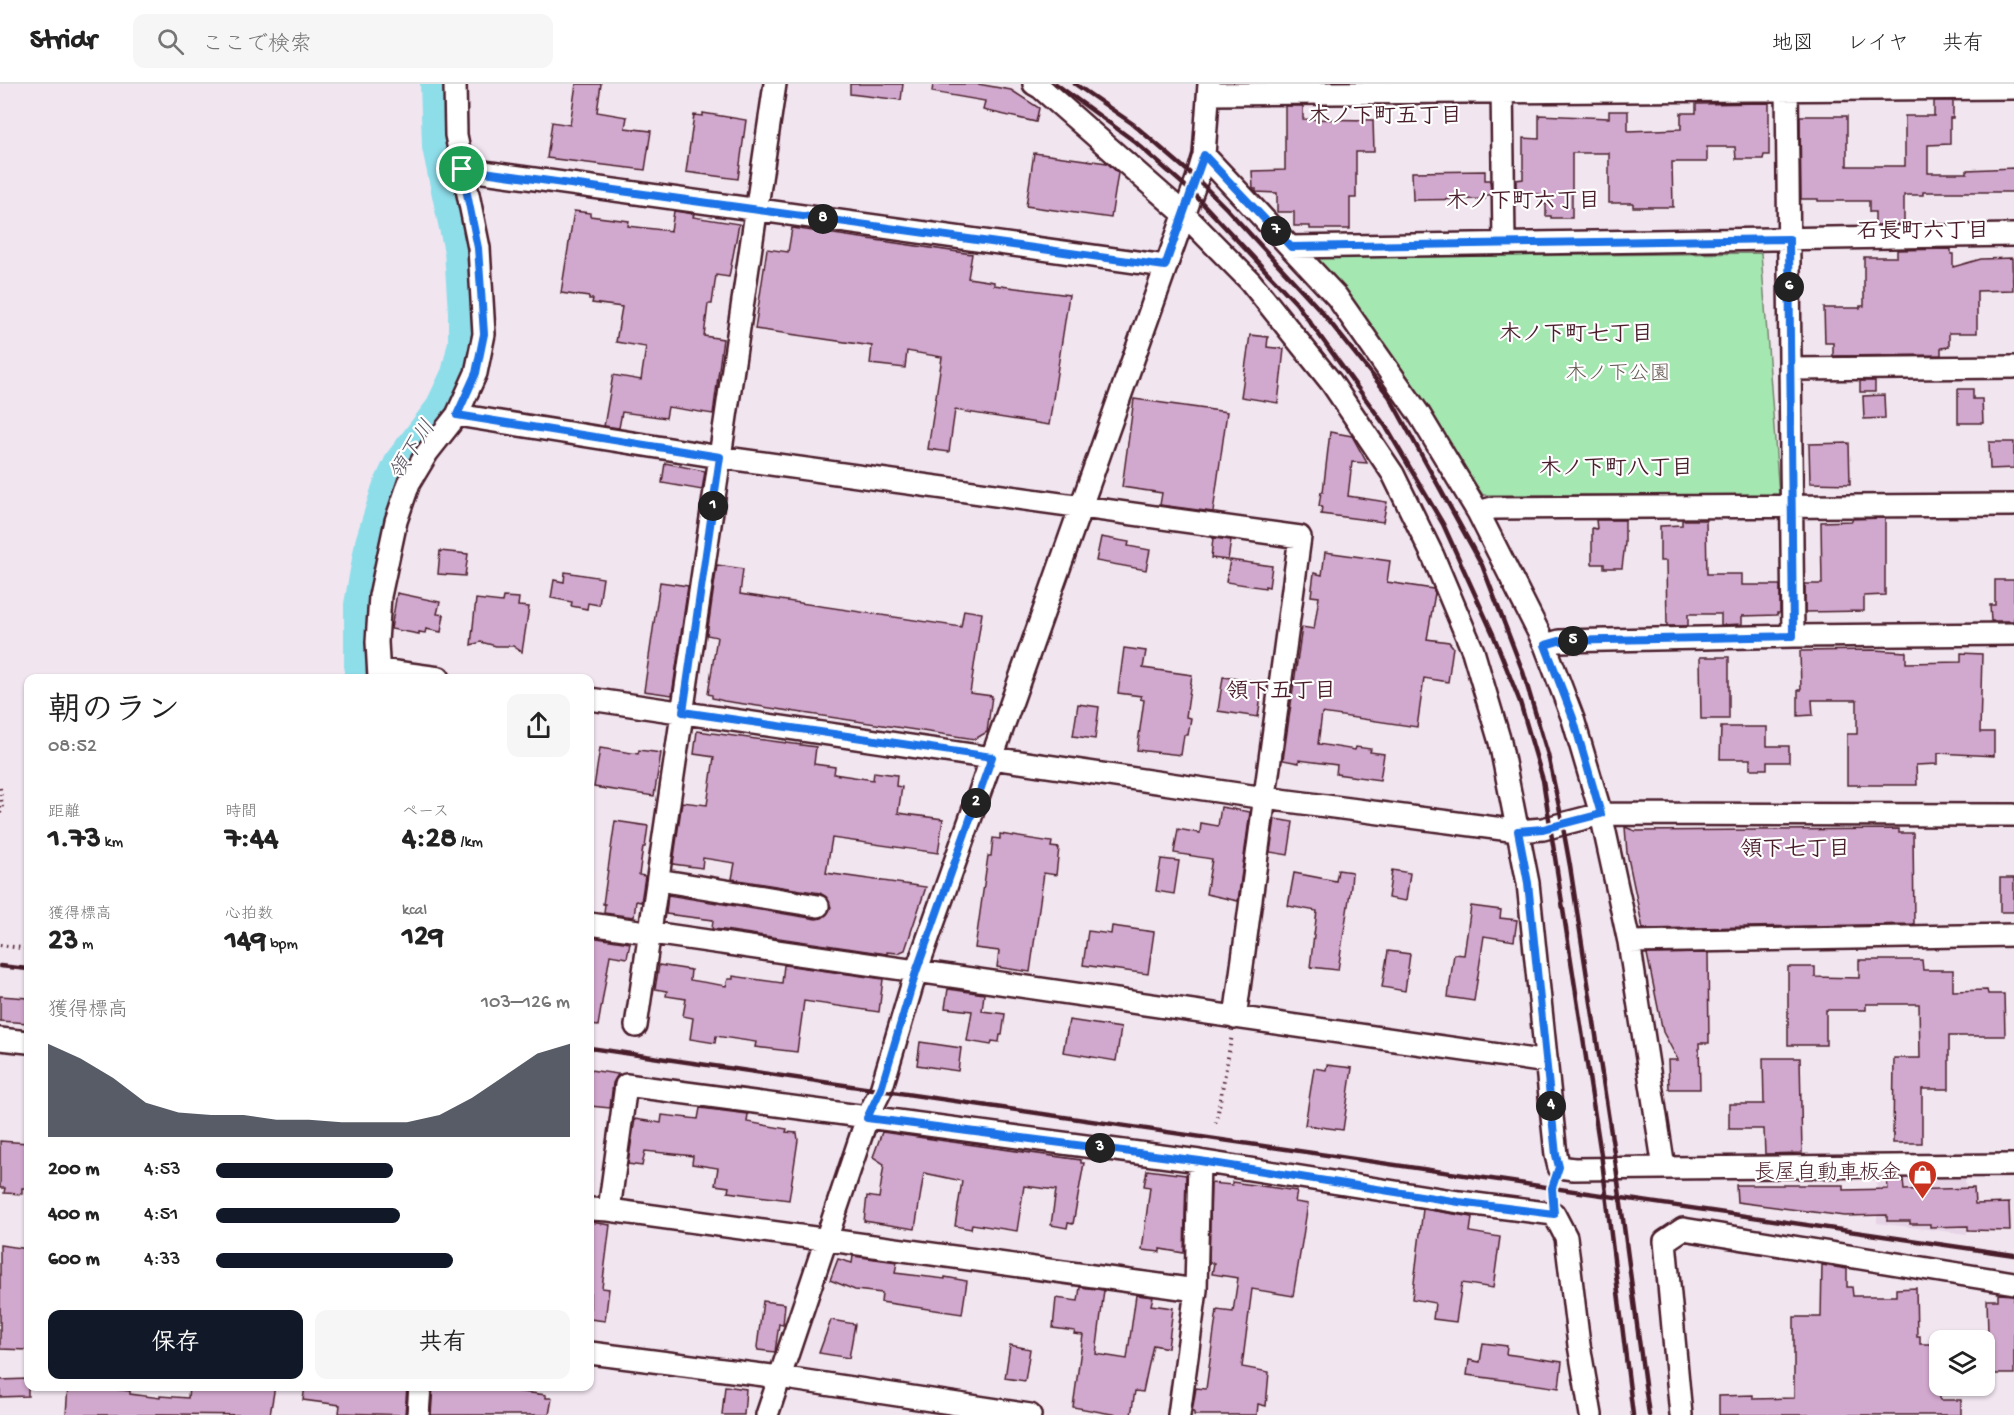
<!DOCTYPE html>
<html lang="ja">
<head>
<meta charset="utf-8">
<style>
  :root { --surface:#fff; --page:#f6f6f6; --text:#222; --muted:#767676; --line:#e0e0e0; --accent:#111827 }
  body { margin:0; font-family:"Gochi Hand","Klee One",sans-serif; background:var(--page); color:var(--text); height:100vh; display:flex; flex-direction:column; font-size:22px; white-space:nowrap }
  * { box-sizing:border-box; margin:0 }
  p { font-size:20px; color:var(--muted) }
  .icon { flex:none; width:33px; height:33px; fill:none; stroke:currentColor; stroke-width:2; stroke-linecap:round; stroke-linejoin:round }
  .map { position:relative; flex:1; overflow:hidden }
  .drawer { position:absolute; left:24px; top:590px; width:570px; height:717px; display:flex; flex-direction:column; background:var(--surface); border-radius:12px; box-shadow:0 2px 4px #0004 }
  .drawer>* { flex:none }
  .buttons { position:absolute; left:1929px; top:1246px; display:grid; gap:12px }
  .buttons a { display:grid; place-items:center; width:66px; height:66px; border-radius:12px; background:var(--surface); box-shadow:0 2px 4px #0004; font-size:30px }
  .pin { position:absolute; display:grid; place-items:center; width:51px; height:51px; color:#fff; margin:-26px; border:3px solid #fff; border-radius:50%; box-shadow:0 2px 6px #0007 }
  .km { position:absolute; width:30px; height:30px; margin:-15px; border-radius:50%; background:#222; color:#fff; font-size:16px; line-height:30px; text-align:center }
  .round { display:grid; place-items:center; flex:none; width:63px; height:63px; border-radius:12px; background:var(--page) }
  .summary { display:flex; align-items:center; justify-content:space-between; height:102px; padding:0 24px }
  h1 { font-size:33px; font-weight:700; line-height:45px }
  .metrics { display:grid; grid-template-columns:repeat(3,1fr); gap:9px; height:102px; padding:6px 24px }
  .metrics div { display:grid; align-content:center }
  .metrics b { font-size:30px; font-weight:700 }
  .metrics small { font-size:16px; font-weight:400 }
  .metrics p { font-size:16px }
  .chart { height:168px; padding:12px 24px }
  .chart p { display:flex; justify-content:space-between }
  .chart svg { width:100%; height:108px; margin-top:6px; fill:var(--accent); opacity:.7 }
  .action { display:flex; gap:12px; margin-top:auto; padding:12px 24px }
  .action a { flex:1; height:69px; border-radius:12px; background:var(--accent); color:#fff; font-size:24px; font-weight:700; line-height:69px; text-align:center }
  .action a+a { background:var(--page); color:var(--text) }
  ul { padding:0 24px; list-style:none; font-size:20px }
  li { display:grid; grid-template-columns:96px 72px 1fr; align-items:center; height:45px }
  li i { height:15px; border-radius:8px; background:var(--accent) }
  header { display:flex; align-items:center; gap:36px; box-sizing:border-box; height:84px; padding:0 30px; background:var(--surface); border-bottom:2px solid var(--line) }
  header strong { font-size:28px }
  nav { display:flex; gap:33px; margin-inline-start:auto; font-size:21px }
  .search { width:420px; height:54px; background:var(--page); display:flex; align-items:center; gap:15px; box-sizing:border-box; padding:0 21px; border-radius:12px; color:var(--muted); font-size:22px }
  .map>svg:first-child { display:block }
  .built { fill:#e7d3e6 }
  .green { fill:#a5e7b1; stroke:#78836e; stroke-width:1.5 }
  .lines { fill:none; stroke-linecap:round; stroke-linejoin:round }
  .river { stroke:#8edeea; stroke-width:34 }
  .building { fill:#d1a8ce; stroke:#4a1f2b; stroke-width:1.5 }
  .minor-casing { stroke:#4a1f2b; stroke-width:26 }
  .path { stroke:#4a1f2b; stroke-width:4; stroke-dasharray:1.5 4.5; stroke-linecap:butt }
  .minor { stroke:#fff; stroke-width:21 }
  .rail { stroke:#4a1f2b; stroke-width:4.5 }
  .route-casing { stroke:#fff; stroke-width:12 }
  .route { stroke:#1a73e8; stroke-width:8 }
  .labels { text-anchor:middle; dominant-baseline:central; stroke-width:4.5; stroke-linejoin:round; paint-order:stroke }
  .park-label { font-size:21px; fill:#655b53; stroke:#fff }
  .poi-label { font-size:21px; fill:#4a1f2b; stroke:#fff; text-anchor:end }
  .neighbourhood-label { font-size:22px; font-weight:bold; fill:#4a1f2b; stroke:#fff }
  .water-label { font-size:22px; font-style:italic; fill:#5e5864; stroke:#fff }
</style>
</head>
<body>
<header>
<strong>Stridr</strong>
<div class="search"><svg class="icon" aria-label="search" viewBox="0 0 24 24"><circle cx="10" cy="10" r="6"/><path d="M15 15l6 6"/></svg>ここで検索</div>
<nav><a>地図</a><a>レイヤ</a><a>共有</a></nav>
</header>
<div class="map">
<svg width="2014" height="1331" viewBox="0 0 2014 1331">
  <rect width="100%" height="100%" fill="#f1e5f0"/>
  <filter id="ink" filterUnits="userSpaceOnUse"><feTurbulence type="fractalNoise" baseFrequency=".0167" numOctaves="2"/><feDisplacementMap in="SourceGraphic" scale="12" xChannelSelector="R" yChannelSelector="G"/><feConvolveMatrix kernelMatrix="1 2 1 2 8 2 1 2 1" color-interpolation-filters="sRGB"/></filter>
  <g filter="url(#ink)">
    <path class="built" d="M1965,1089L1967,1150L1877,1139V1091Z"/>
    <path class="green" d="M1761,169L1779,411H1483L1317,174Z"/>
    <g class="lines">
      <path class="river" d="M361,594V521L372,459L388,407L402,377L441,326L458,290L465,259V228L461,167L439,63L437,0"/>
    </g>
    <path class="building" d="M576,0H601L597,28L627,33L625,44L651,47L645,86L547,74L552,38L570,41Z
      M850,0H903L901,16L850,10Z
      M933,0H978L1011,6L1039,24L1036,38L983,26L985,17L932,8Z
      M1934,17H1953V34H1950V60L1928,61V89H1967V86L2014,84V108H1923V111H1904V140L1875,141V128H1869V117H1818V115H1801L1800,32H1847V82H1905V32H1934Z
      M1769,19V71H1764L1763,75H1736L1735,63H1707V78H1672L1673,123H1633V119H1609V69H1572V134H1551V132H1546V120H1540V110H1516V96L1523,95V54L1539,55V31L1609,34V27H1628V47L1681,45V29H1696V20Z
      M1285,22H1303V35L1373,36L1374,68H1356V114H1350V145H1310V142H1294V128H1277V109L1256,108V105H1253L1252,87L1285,86Z
      M703,29L746,36L738,95L686,88L694,31L703,32Z
      M1034,69L1107,79L1118,89L1111,134L1026,122Z
      M1485,87V96H1490L1491,111H1485V115L1413,116L1412,88Z
      M574,127L590,129V132L629,137L628,142L671,147L674,127L694,130L693,133L739,140L729,193L716,191L712,220H708L704,252L723,255L713,330L668,323L666,334L622,328L619,344L604,342L613,291L641,296L646,263L616,258L622,223L592,219L593,215H589V213L561,209Z
      M792,144L972,170L968,194L994,198V201L1069,211L1049,341L955,326L949,368L928,365L942,273L907,267L905,284L870,280L872,262L755,245L767,165L788,168Z
      M1951,165V170H1953V183L1981,175L2012,174L2013,206L1977,207V249H1949V263L1941,264V271L1833,272V259H1825L1824,224H1860V222H1864V173H1897V166Z
      M1250,251L1268,253L1267,263L1284,265L1278,319L1241,313Z
      M1860,297H1875V308H1860Z
      M1958,305H1973V315H1982L1983,339H1958Z
      M1884,311L1885,334L1864,335L1863,312Z
      M1134,315L1227,328L1213,428L1160,421L1162,409L1122,403Z
      M1330,348L1352,352L1367,379L1352,378L1348,412L1387,418L1383,438L1321,430L1322,422H1319L1321,408H1323Z
      M1989,358H2014V384L1990,385Z
      M1849,359L1850,400L1810,399L1809,360Z
      M665,379L705,387L702,406L662,399Z
      M1885,434V511L1864,512V527L1805,528V500H1822L1821,438L1852,437V435Z
      M1596,436H1625V459L1622,484H1604V480H1592V444L1597,445Z
      M1682,436H1706L1707,490H1742V501H1780V529H1777V531L1742,532V540L1721,541V530H1688V542H1667L1666,477H1660V442L1682,441Z
      M1101,453L1129,458L1128,462L1150,466L1146,486L1096,477Z
      M1213,454L1231,456L1228,476L1211,474Z
      M440,467L468,470L465,492L438,490Z
      M1325,468L1390,477L1387,498L1433,505L1435,509L1427,555L1449,558L1453,563L1448,598L1424,594L1417,643L1322,629L1318,660L1355,666L1356,663L1371,665L1370,668L1384,670L1380,696L1336,690L1337,681L1299,676V679L1283,676L1302,543L1314,545L1319,513L1311,512L1314,489L1322,491Z
      M1230,476L1272,482L1269,503L1265,502V504L1226,498Z
      M717,481L743,485L740,510L961,543L964,526L982,529L970,609L992,612L987,648L975,655L724,617L712,614V611L708,610L717,553L707,551Z
      M565,488L603,494L599,521L588,519L587,525L571,522L572,518L551,514L554,496L564,498Z
      M1995,496H2014V537H1991L1990,521H1995Z
      M660,498L688,502L672,611L644,607Z
      M397,509L440,518L437,530L444,531L441,548L426,545L425,549L419,548V550L391,545Z
      M503,513L519,514L518,522L529,523L522,568L513,562H496L481,558L471,561L476,515L502,518Z
      M1124,564L1146,567L1143,584L1192,591L1186,633L1191,634L1188,651H1184L1181,671L1137,666L1144,616L1140,615L1141,612L1118,609Z
      M1873,566L1906,568V579L1961,578V569L1982,570L1980,648H1994V672L1938,669V680L1916,681L1917,701H1847V650H1857V616H1812L1813,631L1798,632V606H1801L1800,567Z
      M1700,573H1729V635H1701Z
      M1223,593L1263,598L1258,633L1218,627Z
      M1078,620L1099,623L1095,655L1073,652Z
      M1721,643H1767V662H1789V678H1767V685H1750V675H1720Z
      M697,647L816,663L814,680L835,683L834,690L873,696L874,688L897,691L896,702L902,703L898,729L943,735L938,769L832,754L826,789L926,803L905,866L898,869L887,868V870L724,846L712,845L713,836L666,830L668,811L816,835L822,834L827,830L831,823L826,813L820,809L732,795L735,779L703,774L702,784L673,780L682,718L707,721L714,673L694,670Z
      M600,664L638,670L639,666L661,669L654,712L594,703Z
      M1221,723L1250,728L1238,817L1206,810L1212,775L1174,769L1178,745L1200,749L1201,739L1218,742Z
      M1275,735L1293,738L1288,771L1270,768Z
      M615,737L648,742L645,763H643L639,791L645,792L641,818L636,817L634,833L604,829L605,820H603Z
      M1625,743L1635,747L1899,745V749H1913L1914,840L1643,845L1627,769Z
      M1000,750L1052,758L1051,763L1059,764L1056,791L1044,789L1030,888L997,883L999,867L975,864L988,772H991L993,754L1000,755Z
      M1161,775L1179,777L1174,810L1156,807Z
      M1338,786L1352,788L1351,802L1338,886L1310,883L1317,827L1288,822L1294,789L1336,797Z
      M1392,786L1410,789L1406,817L1388,814Z
      M2000,794H2014V828H2000Z
      M1471,822L1501,826L1500,834L1517,836L1514,857L1484,852L1474,917L1448,913L1454,870L1464,871Z
      M1112,842L1154,848L1148,890L1083,881L1088,847L1111,850Z
      M590,853L630,859L627,874L610,871L598,942L590,941Z
      M1388,867L1410,870L1405,907L1382,903Z
      M1708,869L1709,959H1699L1700,1005H1669L1668,976H1678L1663,948L1647,870Z
      M1859,876H1922L1923,886H1953V907L1987,906L1988,910H2004L2005,952H1949V1005H1922V1059H1893L1894,974H1920L1919,920H1866V926H1826V961H1788V883H1815V893L1859,894Z
      M659,881L691,886L690,896L726,902L728,895H733V892L782,899L784,881L883,895L879,928L804,917L797,968L755,963L756,958L716,952L715,959L690,955L693,934L683,932L686,915L666,912L667,907L655,905Z
      M948,905L984,910L982,927L1005,930L1002,951H1000L999,958L992,957L991,961L967,957L972,927L945,924Z
      M0,912L28,914V939L0,937Z
      M1069,936L1121,944L1116,977L1063,968Z
      M920,958L961,964L958,987L917,981Z
      M1763,974H1800L1802,1069L1765,1070L1764,1045H1729V1020H1764Z
      M1327,981L1352,984L1343,1046L1305,1041L1314,984L1326,986Z
      M590,986L618,990L613,999L610,1024L590,1022Z
      M700,1024L748,1030L747,1038L787,1045L786,1048L797,1049L798,1056L789,1116L728,1108L729,1103L715,1101L718,1084L692,1080L693,1072L645,1067L642,1082L628,1080L635,1035L661,1039L662,1031L698,1035Z
      M882,1048L1081,1076V1079H1084L1073,1140L1068,1139L1067,1144L1051,1141L1056,1106L1024,1102L1017,1147L972,1140L971,1145L955,1142L962,1097L924,1089L915,1145L864,1137L867,1112L879,1114L884,1080L873,1073Z
      M0,1057L28,1059L27,1104H22V1110L4,1109L5,1104H0Z
      M1147,1086L1186,1091L1184,1169L1160,1165V1168L1142,1166L1150,1103L1144,1102Z
      M1887,1095H1903L1904,1106L1974,1104L1975,1120L2009,1119L2010,1147L1968,1146V1142L1930,1143V1140H1910V1137H1887V1131L1844,1132L1737,1118L1736,1101H1844V1106L1888,1105Z
      M1232,1098L1297,1107L1295,1118L1308,1120L1303,1152L1293,1212L1252,1205L1242,1283L1269,1288L1266,1322L1258,1320L1257,1331H1194V1328H1192L1196,1304L1206,1305L1217,1226L1233,1228L1238,1194L1212,1190L1214,1179H1209L1211,1099L1232,1101Z
      M1423,1125L1472,1133L1470,1148L1500,1153L1493,1204L1462,1199L1456,1238L1433,1235L1435,1219L1412,1215Z
      M590,1138L610,1141L602,1204L609,1205L605,1237L590,1235Z
      M0,1161L28,1165V1266L0,1265Z
      M853,1172L897,1178L895,1189L945,1195V1193L967,1197L962,1230L881,1218L882,1209L855,1206L830,1196L838,1175L852,1179Z
      M1822,1181L1847,1185V1203H1852L1853,1212H1896V1205L1916,1204L1917,1252H1920V1260H1940V1316H1961V1331H1719V1312L1753,1311V1315L1794,1314V1233H1821Z
      M1080,1203L1104,1206L1096,1270L1127,1275L1136,1211L1153,1213L1151,1221L1173,1224L1168,1264L1153,1261L1143,1308L1135,1307L1131,1331H1117L1073,1323L1083,1251L1074,1250L1075,1247L1053,1244L1056,1214L1078,1217Z
      M1998,1210L2014,1211V1290H1984V1249H1988L1987,1216H1998Z
      M763,1217L785,1220L783,1241L779,1240L775,1268L758,1266L757,1263Z
      M831,1236L855,1240L849,1274L819,1269Z
      M1483,1259L1507,1262L1506,1270L1562,1278L1559,1304L1467,1291L1469,1276L1480,1278Z
      M1010,1261L1030,1265L1025,1297L1005,1294Z
      M28,1295V1312L0,1313V1296Z
      M68,1302H89L130,1307V1310L160,1314V1312L188,1314L189,1302H275L270,1331L156,1330V1331H66Z
      M305,1302H407L405,1331L339,1329L340,1321L303,1316Z
      M433,1302H516V1307L546,1311V1314H552L549,1331H431Z
      M725,1302L746,1305L744,1331H722Z"/>
    <g class="lines">
      <defs>
        <path id="minor" d="M1034,0L1041,4L1184,130L1250,197L1331,298L1393,390L1433,472L1473,567L1500,658L1528,799L1556,1071L1559,1083L1574,1085L1664,1084
          M1502,0L1504,159
          M1787,0L1793,552
          M1209,10L2014,4
          M1204,71L1337,213L1419,330L1478,428L1545,561L1573,635L1601,730L1629,858L1664,1084L2014,1081
          M462,85L1165,182
          M1291,163L2014,151
          M1790,285L2014,283
          M457,331L720,373L1300,453L1235,934
          M1478,428L1493,424L2014,421
          M1545,561L1559,557L1793,552L2014,550
          M380,586L439,594
          M379,594L377,558L380,512L396,437L409,399L427,369L457,331L476,289L484,250L479,164L456,51L455,0
          M590,615L1265,714L1518,747L1543,745L1601,730L2014,731
          M658,796L818,822
          M590,840L1547,978
          M1629,858L2014,851
          M636,942L775,0
          M0,955L28,958
          M590,1125L609,1126L1196,1206
          M609,1126L626,1001L1199,1077L1459,1118L1554,1130L1566,1153L1579,1261L1591,1331
          M590,1269L779,1293L1030,1331
          M418,1331L420,1302
          M767,1331L867,1034L881,1006L916,888L1197,95L1204,71L1209,0
          M1179,1331L1196,1206L1199,1077
          M1681,1331L1665,1157L1683,1145L2014,1199"/>
      </defs>
      <use href="#minor" class="minor-casing"/>
      <path class="path" d="M0,704L2,724L0,729
        M0,861L28,865
        M1216,1039L1232,951"/>
      <use href="#minor" class="minor"/>
      <path class="rail" d="M1056,0L1134,57L1192,108L1296,219L1386,343L1443,440L1493,550L1520,618L1543,696L1602,1077L1633,1331
        M1075,0L1133,40L1197,95L1227,125L1321,227L1389,312L1482,481L1523,588L1548,671L1560,727L1570,782L1615,1075L1649,1331
        M0,882L28,885
        M590,964L2014,1171"/>
    </g>
  </g>
  <g class="lines" filter="url(#ink)">
    <defs>
      <path id="route" d="M1204,71L1291,163L1789,155L1793,552L1559,557L1545,561L1573,634L1601,730L1543,745L1518,747L1528,799L1556,1071L1559,1083L1552,1104L1554,1130L1459,1118L1200,1077L867,1034L881,1005L916,888L992,673L683,628L720,373L457,331L476,289L484,250L478,164L462,85L1165,182Z"/>
    </defs>
    <use href="#route" class="route-casing"/>
    <use href="#route" class="route"/>
  </g>
  <defs>
    <symbol id="shop-pin" viewBox="-11 -11 22 30"><path d="M0 17L-7.5 6A9.5 9.5 0 1 1 7.5 6Z" fill="#c8321e" stroke="#fff"/><path d="M-5-2.5h2.3a2.7 3.5 0 0 1 5.4 0H5L5.5 6h-11ZM-1.5-2.5h3a1.5 2.3 0 0 0-3 0Z" fill="#fff"/></symbol>
  </defs>
  <g fill-rule="evenodd">
    <use href="#shop-pin" x="1906" y="1074" width="33" height="45"/>
  </g>
  <g class="labels">
    <g class="park-label">
      <text x="1618" y="291">木ノ下公園</text>
    </g>
    <g class="poi-label">
      <text x="1901" y="1090">長屋自動車板金</text>
    </g>
    <g class="neighbourhood-label">
      <text x="1385" y="34">木ノ下町五丁目</text>
      <text x="1523" y="119">木ノ下町六丁目</text>
      <text x="1923" y="149">石長町六丁目</text>
      <text x="1576" y="252">木ノ下町七丁目</text>
      <text x="1616" y="386">木ノ下町八丁目</text>
      <text x="1281" y="609">領下五丁目</text>
      <text x="1795" y="767">領下七丁目</text>
    </g>
    <g class="water-label">
      <text transform="translate(414 367) rotate(-57)">領下川</text>
    </g>
  </g>
</svg>
<div class="buttons">
<a><svg class="icon" aria-label="layers" viewBox="0 0 24 24"><path d="M12 4l9 5-9 5-9-5zM3 14l9 5 9-5"/></svg></a>
</div>
<div class="pin" style="left:462px;top:85px;background:#1e9e55"><svg class="icon" aria-label="arrive" viewBox="0 0 24 24"><path d="M6 21V4h12l-3 4 3 4H6"/></svg></div>
<b class="km" style="left:713px;top:422px">1</b>
<b class="km" style="left:976px;top:719px">2</b>
<b class="km" style="left:1100px;top:1064px">3</b>
<b class="km" style="left:1551px;top:1022px">4</b>
<b class="km" style="left:1573px;top:557px">5</b>
<b class="km" style="left:1789px;top:203px">6</b>
<b class="km" style="left:1276px;top:147px">7</b>
<b class="km" style="left:823px;top:135px">8</b>
<section class="drawer">
<div class="summary"><div><h1>朝のラン</h1><p>08:52</p></div><a class="round"><svg class="icon" aria-label="share" viewBox="0 0 24 24"><path d="M12 15V3M7 8l5-5 5 5M5 13v7h14v-7"/></svg></a></div>
<div class="metrics">
<div><p>距離</p><b>1.73<small> km</small></b></div>
<div><p>時間</p><b>7:44</b></div>
<div><p>ペース</p><b>4:28<small> /km</small></b></div>
</div>
<div class="metrics">
<div><p>獲得標高</p><b>23<small> m</small></b></div>
<div><p>心拍数</p><b>149<small> bpm</small></b></div>
<div><p>kcal</p><b>129</b></div>
</div>
<div class="chart"><p><span>獲得標高</span>103–126 m</p>
<svg viewBox="0 0 160 44" preserveAspectRatio="none"><path d="M0 44V6L10 12L20 20L30 30L40 34L50 35L60 35L70 37L80 37L90 38L100 38L110 38L120 35L130 28L140 19L150 10L160 6V44z"/></svg>
</div>
<ul>
<li><b>200 m</b>4:53<i style="width:50%"></i></li>
<li><b>400 m</b>4:51<i style="width:52%"></i></li>
<li><b>600 m</b>4:33<i style="width:67%"></i></li>
</ul>
<div class="action"><a>保存</a><a>共有</a></div>
</section>
</div>
</body>
</html>
